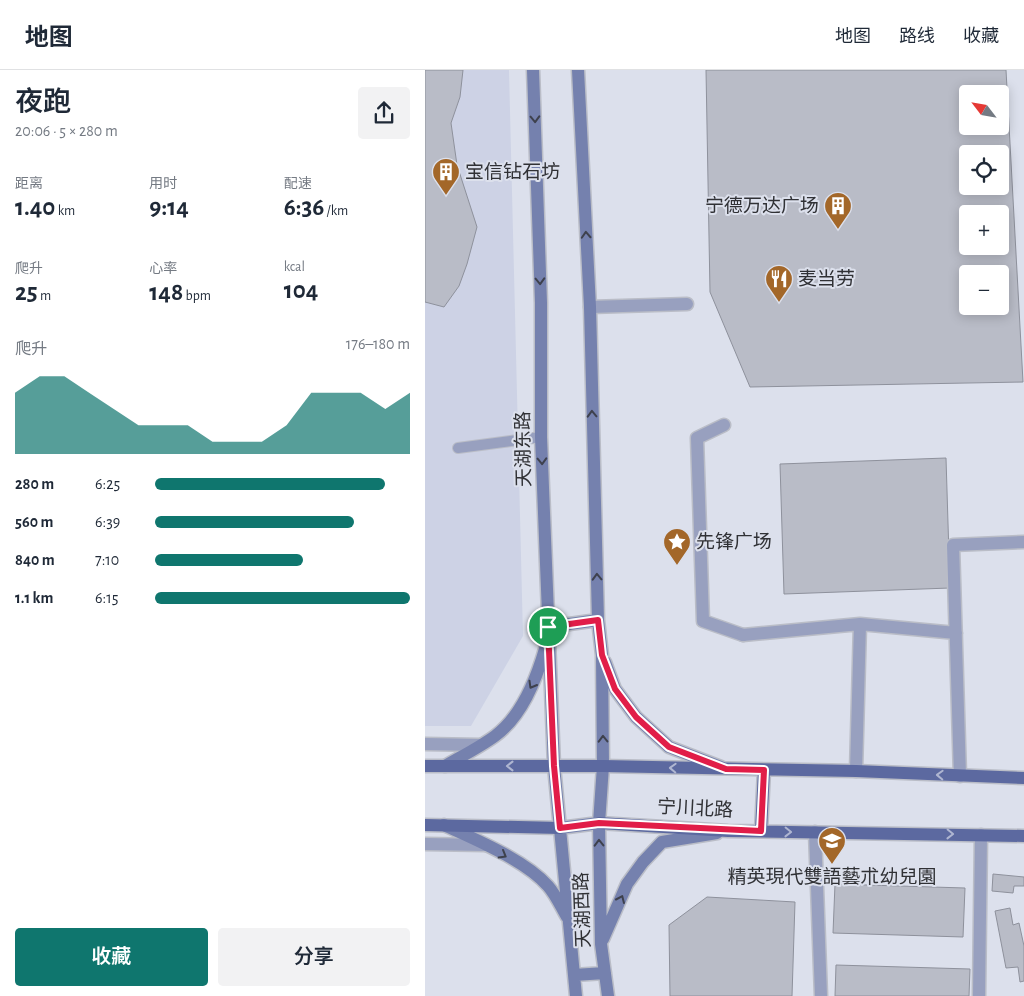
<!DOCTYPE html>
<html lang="zh">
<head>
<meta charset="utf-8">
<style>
  :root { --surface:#fff; --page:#f2f2f3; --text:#1f2937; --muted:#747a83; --line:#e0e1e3; --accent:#0f766e }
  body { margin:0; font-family:"Alegreya Sans","Noto Sans SC",sans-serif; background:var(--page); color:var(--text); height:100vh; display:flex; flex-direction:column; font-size:19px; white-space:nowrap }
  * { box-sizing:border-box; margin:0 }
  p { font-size:16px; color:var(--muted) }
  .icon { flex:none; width:28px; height:28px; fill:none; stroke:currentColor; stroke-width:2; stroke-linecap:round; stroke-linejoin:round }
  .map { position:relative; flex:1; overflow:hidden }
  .side { display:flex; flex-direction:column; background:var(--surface); width:425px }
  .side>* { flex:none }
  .needle { width:32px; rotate:301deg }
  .controls { position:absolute; left:534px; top:15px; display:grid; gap:10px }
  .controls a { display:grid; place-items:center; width:50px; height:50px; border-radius:5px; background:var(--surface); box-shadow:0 2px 12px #0003; font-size:25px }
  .pin { position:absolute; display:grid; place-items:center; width:42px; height:42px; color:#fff; margin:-21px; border:2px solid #fff; border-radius:50%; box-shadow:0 1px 5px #0007 }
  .round { display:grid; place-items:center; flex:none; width:52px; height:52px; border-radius:5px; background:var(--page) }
  .summary { display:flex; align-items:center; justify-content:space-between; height:85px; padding:0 15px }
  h1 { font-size:28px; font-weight:600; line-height:38px }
  .metrics { display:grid; grid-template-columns:repeat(3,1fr); gap:8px; height:85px; padding:5px 15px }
  .metrics div { display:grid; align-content:center }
  .metrics b { font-size:25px; font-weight:600 }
  .metrics small { font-size:14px; font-weight:400 }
  .metrics p { font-size:14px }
  .chart { height:140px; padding:10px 15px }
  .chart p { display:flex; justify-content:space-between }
  .chart svg { width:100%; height:90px; margin-top:5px; fill:var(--accent); opacity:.7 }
  .button { display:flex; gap:10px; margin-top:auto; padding:10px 15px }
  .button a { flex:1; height:58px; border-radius:5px; background:var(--accent); color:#fff; font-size:20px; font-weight:600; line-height:58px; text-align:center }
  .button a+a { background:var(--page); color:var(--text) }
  ul { padding:0 15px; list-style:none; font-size:16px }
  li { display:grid; grid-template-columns:80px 60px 1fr; align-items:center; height:38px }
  li i { height:12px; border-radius:6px; background:var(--accent) }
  header { display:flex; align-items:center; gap:30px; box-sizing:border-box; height:70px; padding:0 25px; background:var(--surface); border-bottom:1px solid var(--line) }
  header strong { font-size:24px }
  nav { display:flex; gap:28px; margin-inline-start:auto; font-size:18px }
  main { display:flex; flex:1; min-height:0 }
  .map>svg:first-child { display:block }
  .built { fill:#cdd2e5 }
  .building { fill:#b9bcc7; stroke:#8e919c; fill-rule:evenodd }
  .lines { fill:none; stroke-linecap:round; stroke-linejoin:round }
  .service-casing { stroke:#babdc7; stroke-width:12 }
  .pedestrian-casing { stroke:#babdc7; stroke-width:15 }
  .minor-casing { stroke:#babdc7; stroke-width:15 }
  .secondary-casing { stroke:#babdc7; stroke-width:15 }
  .primary-casing { stroke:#babdc7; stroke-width:15 }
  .service { stroke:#98a0bf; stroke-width:10 }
  .pedestrian { stroke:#98a0bf; stroke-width:12 }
  .minor { stroke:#98a0bf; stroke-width:12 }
  .secondary { stroke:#7581ae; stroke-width:12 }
  .primary { stroke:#5c69a0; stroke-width:12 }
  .oneway { stroke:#3e414d }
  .oneway2 { stroke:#afb6d1 }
  .route-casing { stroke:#fff; stroke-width:10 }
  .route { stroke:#e11d48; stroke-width:6 }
  .labels { text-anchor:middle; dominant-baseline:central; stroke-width:4; stroke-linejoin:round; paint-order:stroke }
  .poi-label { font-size:19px; fill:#303135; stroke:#dce0ec; text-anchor:start }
  .street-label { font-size:19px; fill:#303135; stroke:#dce0ec }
</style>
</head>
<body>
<header>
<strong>地图</strong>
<nav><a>地图</a><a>路线</a><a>收藏</a></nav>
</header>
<main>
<section class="side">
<div class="summary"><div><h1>夜跑</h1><p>20:06 · 5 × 280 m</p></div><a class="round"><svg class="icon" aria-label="share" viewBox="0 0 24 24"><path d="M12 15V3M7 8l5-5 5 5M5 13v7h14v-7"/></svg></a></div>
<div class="metrics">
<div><p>距离</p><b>1.40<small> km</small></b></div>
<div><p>用时</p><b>9:14</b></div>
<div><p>配速</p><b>6:36<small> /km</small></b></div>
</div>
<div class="metrics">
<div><p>爬升</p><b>25<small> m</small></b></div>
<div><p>心率</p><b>148<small> bpm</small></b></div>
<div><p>kcal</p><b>104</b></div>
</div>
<div class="chart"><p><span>爬升</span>176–180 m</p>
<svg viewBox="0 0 160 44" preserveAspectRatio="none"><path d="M0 44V14L10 6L20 6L30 14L40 22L50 30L60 30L70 30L80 38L90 38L100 38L110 30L120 14L130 14L140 14L150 22L160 14V44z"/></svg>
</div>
<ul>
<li><b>280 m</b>6:25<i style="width:90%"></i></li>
<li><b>560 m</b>6:39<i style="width:78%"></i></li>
<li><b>840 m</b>7:10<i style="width:58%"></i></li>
<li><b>1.1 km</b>6:15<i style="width:100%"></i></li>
</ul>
<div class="button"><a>收藏</a><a>分享</a></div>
</section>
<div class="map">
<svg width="599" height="926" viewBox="0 0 599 926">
  <rect width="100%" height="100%" fill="#dce0ec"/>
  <path class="built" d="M0,0H84L98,566L46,656H0Z"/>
  <path class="building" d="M0,0H38L35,27L26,53L32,95L52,157L42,194L34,216L19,237L0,232Z
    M281,0H581L598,312L325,317L285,222ZM542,24H575V56H542ZM542,84H575V116H542ZM542,144H575V176H542ZM542,204H575V236H542Z
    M521,388L525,518L359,524L355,394Z
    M568,804L599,807V816H589L588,823L567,821Z
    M410,814L540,818L538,867L408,863Z
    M282,827L370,832L367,926H245L244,855Z
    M585,838L588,855L594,853L599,876V911L595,912L593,897L581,898L570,841Z
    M411,895L545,899L544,926H410Z"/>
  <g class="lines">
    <defs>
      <path id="service" d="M33,378L116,367"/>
      <path id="pedestrian" d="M165,237L262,234
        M299,355L272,368L278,551L318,565"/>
      <path id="minor" d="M318,565L435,554L531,563
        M0,674L55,675
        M431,701L435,554
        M535,706L528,475L599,472
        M390,762L396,926
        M0,774L61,775
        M554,926L556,765"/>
      <path id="secondary" d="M108,0L116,233V367L129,696L151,926
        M153,0L165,237L173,550L177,585L178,696L174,753L176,874L183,926
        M123,557L173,550
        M180,592L190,619L211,647L244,677L296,697
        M20,696C37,686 55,677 70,666C97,646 111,610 120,579
        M19,755C51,770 100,790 123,816C131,825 136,837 142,847
        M135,758L174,753
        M178,869L202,814L218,792L237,772L292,763
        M149,905L180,903"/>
      <path id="primary" d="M0,696H178L431,701L599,708
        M174,753L303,761L599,766
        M0,755L135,758
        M336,761L339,700"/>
    </defs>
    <use href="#service" class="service-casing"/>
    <use href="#pedestrian" class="pedestrian-casing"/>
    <use href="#minor" class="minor-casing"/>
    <use href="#secondary" class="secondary-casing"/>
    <use href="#primary" class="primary-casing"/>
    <use href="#service" class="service"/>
    <use href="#pedestrian" class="pedestrian"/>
    <use href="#minor" class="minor"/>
    <use href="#secondary" class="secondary"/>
    <use href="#primary" class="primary"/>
  </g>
  <defs><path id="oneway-chevron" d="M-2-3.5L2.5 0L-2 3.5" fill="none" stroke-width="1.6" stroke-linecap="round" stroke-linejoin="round" transform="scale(1.25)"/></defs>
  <g class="oneway">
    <use href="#oneway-chevron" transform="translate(110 49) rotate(88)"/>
    <use href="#oneway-chevron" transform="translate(161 165) rotate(-93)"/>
    <use href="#oneway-chevron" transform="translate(115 211) rotate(88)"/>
    <use href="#oneway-chevron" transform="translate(167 344) rotate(-92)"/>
    <use href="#oneway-chevron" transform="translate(117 391) rotate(88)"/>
    <use href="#oneway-chevron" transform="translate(172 507) rotate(-92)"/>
    <use href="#oneway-chevron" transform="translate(107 615) rotate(120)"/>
    <use href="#oneway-chevron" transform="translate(178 669) rotate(-91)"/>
    <use href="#oneway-chevron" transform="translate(174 773) rotate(-91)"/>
    <use href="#oneway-chevron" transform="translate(78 785) rotate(30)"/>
    <use href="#oneway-chevron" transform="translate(196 829) rotate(-66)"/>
  </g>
  <g class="oneway2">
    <use href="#oneway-chevron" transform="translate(85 696) rotate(-180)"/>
    <use href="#oneway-chevron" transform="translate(248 698) rotate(-178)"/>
    <use href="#oneway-chevron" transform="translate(515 705) rotate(-178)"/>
    <use href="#oneway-chevron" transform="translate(363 762) rotate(1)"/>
    <use href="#oneway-chevron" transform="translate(525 764) rotate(1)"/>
  </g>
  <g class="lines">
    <defs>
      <path id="route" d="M173,550L177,585L190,619L211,647L244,677L301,699L339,700L336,761L174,753L135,758L129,696L123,557Z"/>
    </defs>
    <use href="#route" class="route-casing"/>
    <use href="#route" class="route"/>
  </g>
  <defs>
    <symbol id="building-pin" viewBox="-11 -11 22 30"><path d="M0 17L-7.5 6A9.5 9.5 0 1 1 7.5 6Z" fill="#a36729" stroke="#dce0ec"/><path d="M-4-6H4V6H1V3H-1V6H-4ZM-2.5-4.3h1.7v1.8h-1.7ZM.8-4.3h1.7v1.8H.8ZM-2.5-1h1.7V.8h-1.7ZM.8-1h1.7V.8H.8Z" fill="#fff"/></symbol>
    <symbol id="restaurant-pin" viewBox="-11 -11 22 30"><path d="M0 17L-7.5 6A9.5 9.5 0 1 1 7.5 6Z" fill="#a36729" stroke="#dce0ec"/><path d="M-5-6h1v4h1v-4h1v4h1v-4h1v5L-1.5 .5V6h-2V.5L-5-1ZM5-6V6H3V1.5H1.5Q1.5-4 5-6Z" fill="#fff"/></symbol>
    <symbol id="sight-pin" viewBox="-11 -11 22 30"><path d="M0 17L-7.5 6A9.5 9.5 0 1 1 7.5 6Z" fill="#a36729" stroke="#dce0ec"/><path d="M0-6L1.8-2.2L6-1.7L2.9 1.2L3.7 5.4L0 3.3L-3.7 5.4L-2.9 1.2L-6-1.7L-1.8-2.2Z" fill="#fff"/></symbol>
    <symbol id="school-pin" viewBox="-11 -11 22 30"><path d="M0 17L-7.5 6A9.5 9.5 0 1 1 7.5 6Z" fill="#a36729" stroke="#dce0ec"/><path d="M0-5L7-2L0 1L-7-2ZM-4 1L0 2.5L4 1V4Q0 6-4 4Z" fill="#fff"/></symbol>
  </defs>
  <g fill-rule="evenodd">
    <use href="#building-pin" x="5" y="86" width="32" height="43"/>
    <use href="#building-pin" x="397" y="120" width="32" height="43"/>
    <use href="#restaurant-pin" x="338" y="193" width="32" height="43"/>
    <use href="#sight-pin" x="236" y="456" width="32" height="43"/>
    <use href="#school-pin" x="391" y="755" width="32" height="43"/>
  </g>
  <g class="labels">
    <g class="poi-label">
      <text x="40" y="102">宝信钻石坊</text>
      <text x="394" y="136" text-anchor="end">宁德万达广场</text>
      <text x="373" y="209">麦当劳</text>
      <text x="271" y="472">先锋广场</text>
      <text x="407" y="807" text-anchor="middle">精英現代雙語藝朮幼兒園</text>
    </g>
    <g class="street-label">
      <text transform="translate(99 379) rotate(-91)">天湖东路</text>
      <text transform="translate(270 739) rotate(3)">宁川北路</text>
      <text transform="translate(158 840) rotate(-92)">天湖西路</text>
    </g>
  </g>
</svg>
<div class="controls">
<a><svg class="needle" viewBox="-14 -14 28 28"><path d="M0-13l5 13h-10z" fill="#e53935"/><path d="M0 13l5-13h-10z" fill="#747a83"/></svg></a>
<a><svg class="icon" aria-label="locate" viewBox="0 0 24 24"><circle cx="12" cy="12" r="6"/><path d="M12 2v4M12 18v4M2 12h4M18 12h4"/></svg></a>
<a>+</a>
<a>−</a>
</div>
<div class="pin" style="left:123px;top:557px;background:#1e9e55"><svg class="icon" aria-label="arrive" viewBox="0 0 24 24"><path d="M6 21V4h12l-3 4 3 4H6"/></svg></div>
</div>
</main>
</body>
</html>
